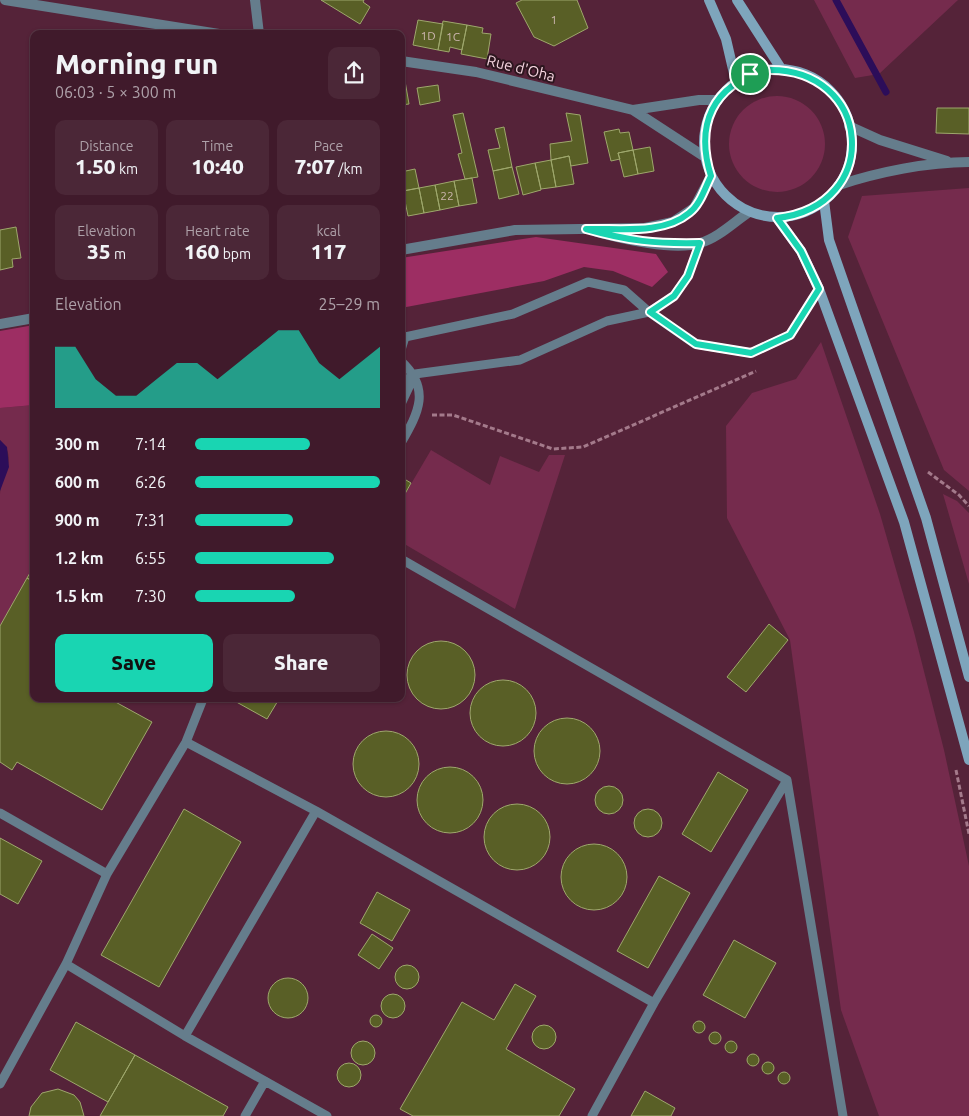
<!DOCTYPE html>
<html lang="en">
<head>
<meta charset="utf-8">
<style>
  :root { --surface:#401a2b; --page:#4b2737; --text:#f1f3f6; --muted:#aea1a9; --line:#593847; --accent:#19d5b2 }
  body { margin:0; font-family:Ubuntu,sans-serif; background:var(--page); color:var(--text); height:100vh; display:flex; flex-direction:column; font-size:19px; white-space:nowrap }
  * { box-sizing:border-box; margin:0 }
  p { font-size:16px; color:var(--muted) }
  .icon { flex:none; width:28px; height:28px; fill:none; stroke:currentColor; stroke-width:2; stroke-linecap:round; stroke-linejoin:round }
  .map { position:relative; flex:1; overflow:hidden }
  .sheet { position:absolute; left:30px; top:30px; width:375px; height:672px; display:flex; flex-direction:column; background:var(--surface); border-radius:10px; box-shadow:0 1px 4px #0004,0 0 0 1px var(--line) }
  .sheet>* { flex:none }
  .pin { position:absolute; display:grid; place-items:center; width:42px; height:42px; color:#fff; margin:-21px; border:2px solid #fff; border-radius:50%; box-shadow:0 1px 5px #0007 }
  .round { display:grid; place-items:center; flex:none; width:52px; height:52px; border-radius:10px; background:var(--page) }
  .summary { display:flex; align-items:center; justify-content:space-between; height:85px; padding:0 25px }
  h1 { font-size:28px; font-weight:800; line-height:38px }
  .stats { display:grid; grid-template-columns:repeat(3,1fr); gap:8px; height:85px; padding:5px 25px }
  .stats div { display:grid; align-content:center; border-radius:10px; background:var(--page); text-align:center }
  .stats b { font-size:21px; font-weight:800 }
  .stats small { font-size:14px; font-weight:400 }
  .stats p { font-size:14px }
  .chart { height:140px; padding:10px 25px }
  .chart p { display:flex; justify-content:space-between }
  .chart svg { width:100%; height:90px; margin-top:5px; fill:var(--accent); opacity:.7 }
  .primary-button { display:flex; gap:10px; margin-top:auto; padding:10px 25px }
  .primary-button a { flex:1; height:58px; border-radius:10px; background:var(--accent); color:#111; font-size:20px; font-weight:800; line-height:58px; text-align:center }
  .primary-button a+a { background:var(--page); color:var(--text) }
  ul { padding:0 25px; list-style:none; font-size:16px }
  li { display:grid; grid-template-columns:80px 60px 1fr; align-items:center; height:38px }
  li i { height:12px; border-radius:6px; background:var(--accent) }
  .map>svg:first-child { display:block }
  .green { fill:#752b4d }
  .forest { fill:#9d2e63 }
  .water { fill:#2c0d59 }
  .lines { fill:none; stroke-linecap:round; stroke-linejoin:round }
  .stream { stroke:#2c0d59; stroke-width:7 }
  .building { fill:#595f26; stroke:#9ea76c }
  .path { stroke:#a47a8b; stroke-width:3; stroke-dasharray:5 2.5; stroke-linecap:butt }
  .service { stroke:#657d8c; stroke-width:9 }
  .minor { stroke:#657d8c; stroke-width:10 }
  .tertiary { stroke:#657d8c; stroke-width:10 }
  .secondary { stroke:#7ea5bc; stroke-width:10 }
  .route-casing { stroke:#fff; stroke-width:10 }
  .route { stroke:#19d5b2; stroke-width:6 }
  .labels { text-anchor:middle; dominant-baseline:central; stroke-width:4; stroke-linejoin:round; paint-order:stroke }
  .number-label { font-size:12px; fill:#cdb6b0 }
  .street-label { font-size:15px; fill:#f4d3de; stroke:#2d161f }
</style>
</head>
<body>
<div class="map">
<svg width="969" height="1116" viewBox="0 0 969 1116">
  <rect width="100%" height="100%" fill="#552339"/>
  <path class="green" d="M814,0H958L879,74L855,78Z
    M729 144a48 48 0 1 1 96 0a48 48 0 1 1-96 0Z
    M969,188V491L944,470L848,237L862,196Z
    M821,342L880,514L914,632L944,750L969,866V1116H879L841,1010L790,640L727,518L726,426L752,393L796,379Z
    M34,405V566L0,626C0,582 0,538 0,494C1,473 19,459 0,440V408Z
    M431,450L490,485L500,456L539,472L549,455H565L515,609L401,542V501Z
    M943,494L957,501L969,513V584Z"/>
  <path class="forest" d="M536,237L656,254L668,272L652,287L613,271L584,267L544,281L401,308V258Z
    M34,325V405L0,408V331Z"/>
  <path class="water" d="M0,440L7,447L9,467L0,491Z"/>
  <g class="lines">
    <path class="stream" d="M836,0L886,92"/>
  </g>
  <path class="building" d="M321,0H364L363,2L370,7L360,24Z
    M522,0H577L588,28L554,46L534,37L516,3Z
    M418,20L443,24L438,50L413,45Z
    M443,21L467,25L462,50L450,47L449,52L438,50Z
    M467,25L483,28L482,33L491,34L487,59L461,54Z
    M405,81L409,104L401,105V82Z
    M438,85L440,101L420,105L417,88Z
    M937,108H969V134L936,133Z
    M463,113L478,177L465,179L458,154L462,153L453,115Z
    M566,113L580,115L588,163L571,166L569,156L551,160L550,144L572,141Z
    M504,127L512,167L493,171L488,150L500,148L495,129Z
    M619,129L620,133L629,132L633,150L618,153L620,159L611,161L604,132Z
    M650,147L654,171L638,174L633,150Z
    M633,150L638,174L624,177L618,153Z
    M569,156L574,184L556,187L551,160Z
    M551,160L556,187L541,189L535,163Z
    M535,163L541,190L523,195L516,167Z
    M512,167L519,194L499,199L493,171Z
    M415,169L419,188L403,191L401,172Z
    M472,178L477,203L459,206L454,181Z
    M454,181L459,206L440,210L435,185Z
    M435,185L440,210L424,213L419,188Z
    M419,188L424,213L408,216L403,191Z
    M16,227L21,258L12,259L13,267L0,270V230Z
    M401,477L411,483L401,501Z
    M34,566V582L27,578Z
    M27,578L34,582V699H110L152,722L102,810L17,762L12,770L0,762V626Z
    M769,624L788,640L746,692L727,677Z
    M407 675a34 34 0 1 1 68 0a34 34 0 1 1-68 0Z
    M470 713a33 33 0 1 1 66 0a33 33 0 1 1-66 0Z
    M231,699H279L267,719Z
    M534 751a33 33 0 1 1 66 0a33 33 0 1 1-66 0Z
    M353 764a33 33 0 1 1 66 0a33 33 0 1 1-66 0Z
    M417 800a33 33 0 1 1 66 0a33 33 0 1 1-66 0Z
    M718,772L748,790L711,852L682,834Z
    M595 800a14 14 0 1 1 28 0a14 14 0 1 1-28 0Z
    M484 837a33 33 0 1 1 66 0a33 33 0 1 1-66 0Z
    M634 823a14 14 0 1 1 28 0a14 14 0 1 1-28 0Z
    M184,809L241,842L159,987L101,955Z
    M0,838L42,861L18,904L0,894Z
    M561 877a33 33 0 1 1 66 0a33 33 0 1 1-66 0Z
    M659,876L690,893L648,968L617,951Z
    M377,892L410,910L392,941L360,923Z
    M372,934L393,948L379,969L358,955Z
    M734,940L776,963L745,1018L703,995Z
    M395 977a12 12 0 1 1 24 0a12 12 0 1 1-24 0Z
    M268 998a20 20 0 1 1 40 0a20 20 0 1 1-40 0Z
    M515,984L536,996L506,1049L575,1089L559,1116H413L400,1109L462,1002L494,1020Z
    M381 1006a12 12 0 1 1 24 0a12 12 0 1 1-24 0Z
    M370 1021a6 6 0 1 1 12 0a6 6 0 1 1-12 0Z
    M693 1027a6 6 0 1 1 12 0a6 6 0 1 1-12 0Z
    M76,1022L135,1055L108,1102L50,1070Z
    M532 1037a12 12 0 1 1 24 0a12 12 0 1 1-24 0Z
    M709 1038a6 6 0 1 1 12 0a6 6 0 1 1-12 0Z
    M725 1047a6 6 0 1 1 12 0a6 6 0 1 1-12 0Z
    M351 1053a12 12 0 1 1 24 0a12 12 0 1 1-24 0Z
    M747 1060a6 6 0 1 1 12 0a6 6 0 1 1-12 0Z
    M135,1055L228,1107L223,1116H100Z
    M762 1068a6 6 0 1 1 12 0a6 6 0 1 1-12 0Z
    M337 1075a12 12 0 1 1 24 0a12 12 0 1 1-24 0Z
    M778 1078a6 6 0 1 1 12 0a6 6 0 1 1-12 0Z
    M58,1089L74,1095L80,1102L84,1116H29L31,1107L42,1093Z
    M645,1091L675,1108L671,1116H631Z"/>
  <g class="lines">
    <path class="path" d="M432,415H453L553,449L583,447L756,371
      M928,472L959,495L969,506
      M956,770L969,834"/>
    <path class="service" d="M401,350L405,337L513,314L588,282L624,290L649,312L695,344L751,353L790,335L819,289
      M401,361C431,389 419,412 401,443
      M401,383L415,374L520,360L607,321L649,312L674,296L688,276L700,243
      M401,404L415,374
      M401,559L787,780L843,1116
      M186,742L316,811L654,1003L787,780
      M0,813L107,874
      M66,964L185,1036L327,1116
      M185,1036L316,811
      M0,1084L66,964L107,874L186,742L203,699
      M245,1116L265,1081
      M592,1116L654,1003"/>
    <path class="minor" d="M5,0L219,34
      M255,0L259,34
      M401,61L476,72L633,110L705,157
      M633,110L699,100H717"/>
    <path class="tertiary" d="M849,126L880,140L947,161
      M839,185C878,172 928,162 969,162
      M597,232C622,239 674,251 700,243C718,238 734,222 749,212
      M401,250L515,230L645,228L673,222L694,208L711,176
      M0,324L34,318"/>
    <path class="secondary" d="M709,0L726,39L736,82
      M737,0L782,70
      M704 143a74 74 0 1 1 148 0a74 74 0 1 1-148 0Z
      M824,201L829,240L926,518L969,677
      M777,218L801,251L819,289L904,522L969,760"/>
  </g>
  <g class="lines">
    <defs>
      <path id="route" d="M766,70C873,66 884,206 777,218L801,251L819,289L790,335L751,353L696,344L650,312L674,296L688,276L700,243C655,244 629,241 586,229C618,228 663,235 689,213C700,205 705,188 711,176C695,125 712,85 766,70Z"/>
    </defs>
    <use href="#route" class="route-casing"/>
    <use href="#route" class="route"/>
  </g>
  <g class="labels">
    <g class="number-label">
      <text x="554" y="19">1</text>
      <text x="428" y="35">1D</text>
      <text x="453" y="36">1C</text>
      <text x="447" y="195">22</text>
    </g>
    <g class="street-label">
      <text transform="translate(521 68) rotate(14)">Rue d'Oha</text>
    </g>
  </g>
</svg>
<div class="pin" style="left:750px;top:74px;background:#1e9e55"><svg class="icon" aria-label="arrive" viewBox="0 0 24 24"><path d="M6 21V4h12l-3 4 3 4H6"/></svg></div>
<section class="sheet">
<div class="summary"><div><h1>Morning run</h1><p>06:03 · 5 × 300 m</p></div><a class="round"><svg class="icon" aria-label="share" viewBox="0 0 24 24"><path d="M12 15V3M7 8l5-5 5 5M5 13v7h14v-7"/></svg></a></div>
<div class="stats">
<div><p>Distance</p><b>1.50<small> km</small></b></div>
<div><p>Time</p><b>10:40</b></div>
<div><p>Pace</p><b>7:07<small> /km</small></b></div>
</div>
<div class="stats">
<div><p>Elevation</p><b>35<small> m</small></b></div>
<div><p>Heart rate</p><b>160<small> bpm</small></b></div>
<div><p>kcal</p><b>117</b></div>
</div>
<div class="chart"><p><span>Elevation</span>25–29 m</p>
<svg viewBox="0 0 160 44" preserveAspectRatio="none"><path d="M0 44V14L10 14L20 30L30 38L40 38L50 30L60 22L70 22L80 30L90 22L100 14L110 6L120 6L130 22L140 30L150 22L160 14V44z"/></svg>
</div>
<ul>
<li><b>300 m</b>7:14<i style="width:62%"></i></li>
<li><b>600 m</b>6:26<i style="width:100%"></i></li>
<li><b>900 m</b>7:31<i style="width:53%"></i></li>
<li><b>1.2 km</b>6:55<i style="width:75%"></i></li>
<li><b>1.5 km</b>7:30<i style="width:54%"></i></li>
</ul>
<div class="primary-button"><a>Save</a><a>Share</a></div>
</section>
</div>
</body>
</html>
